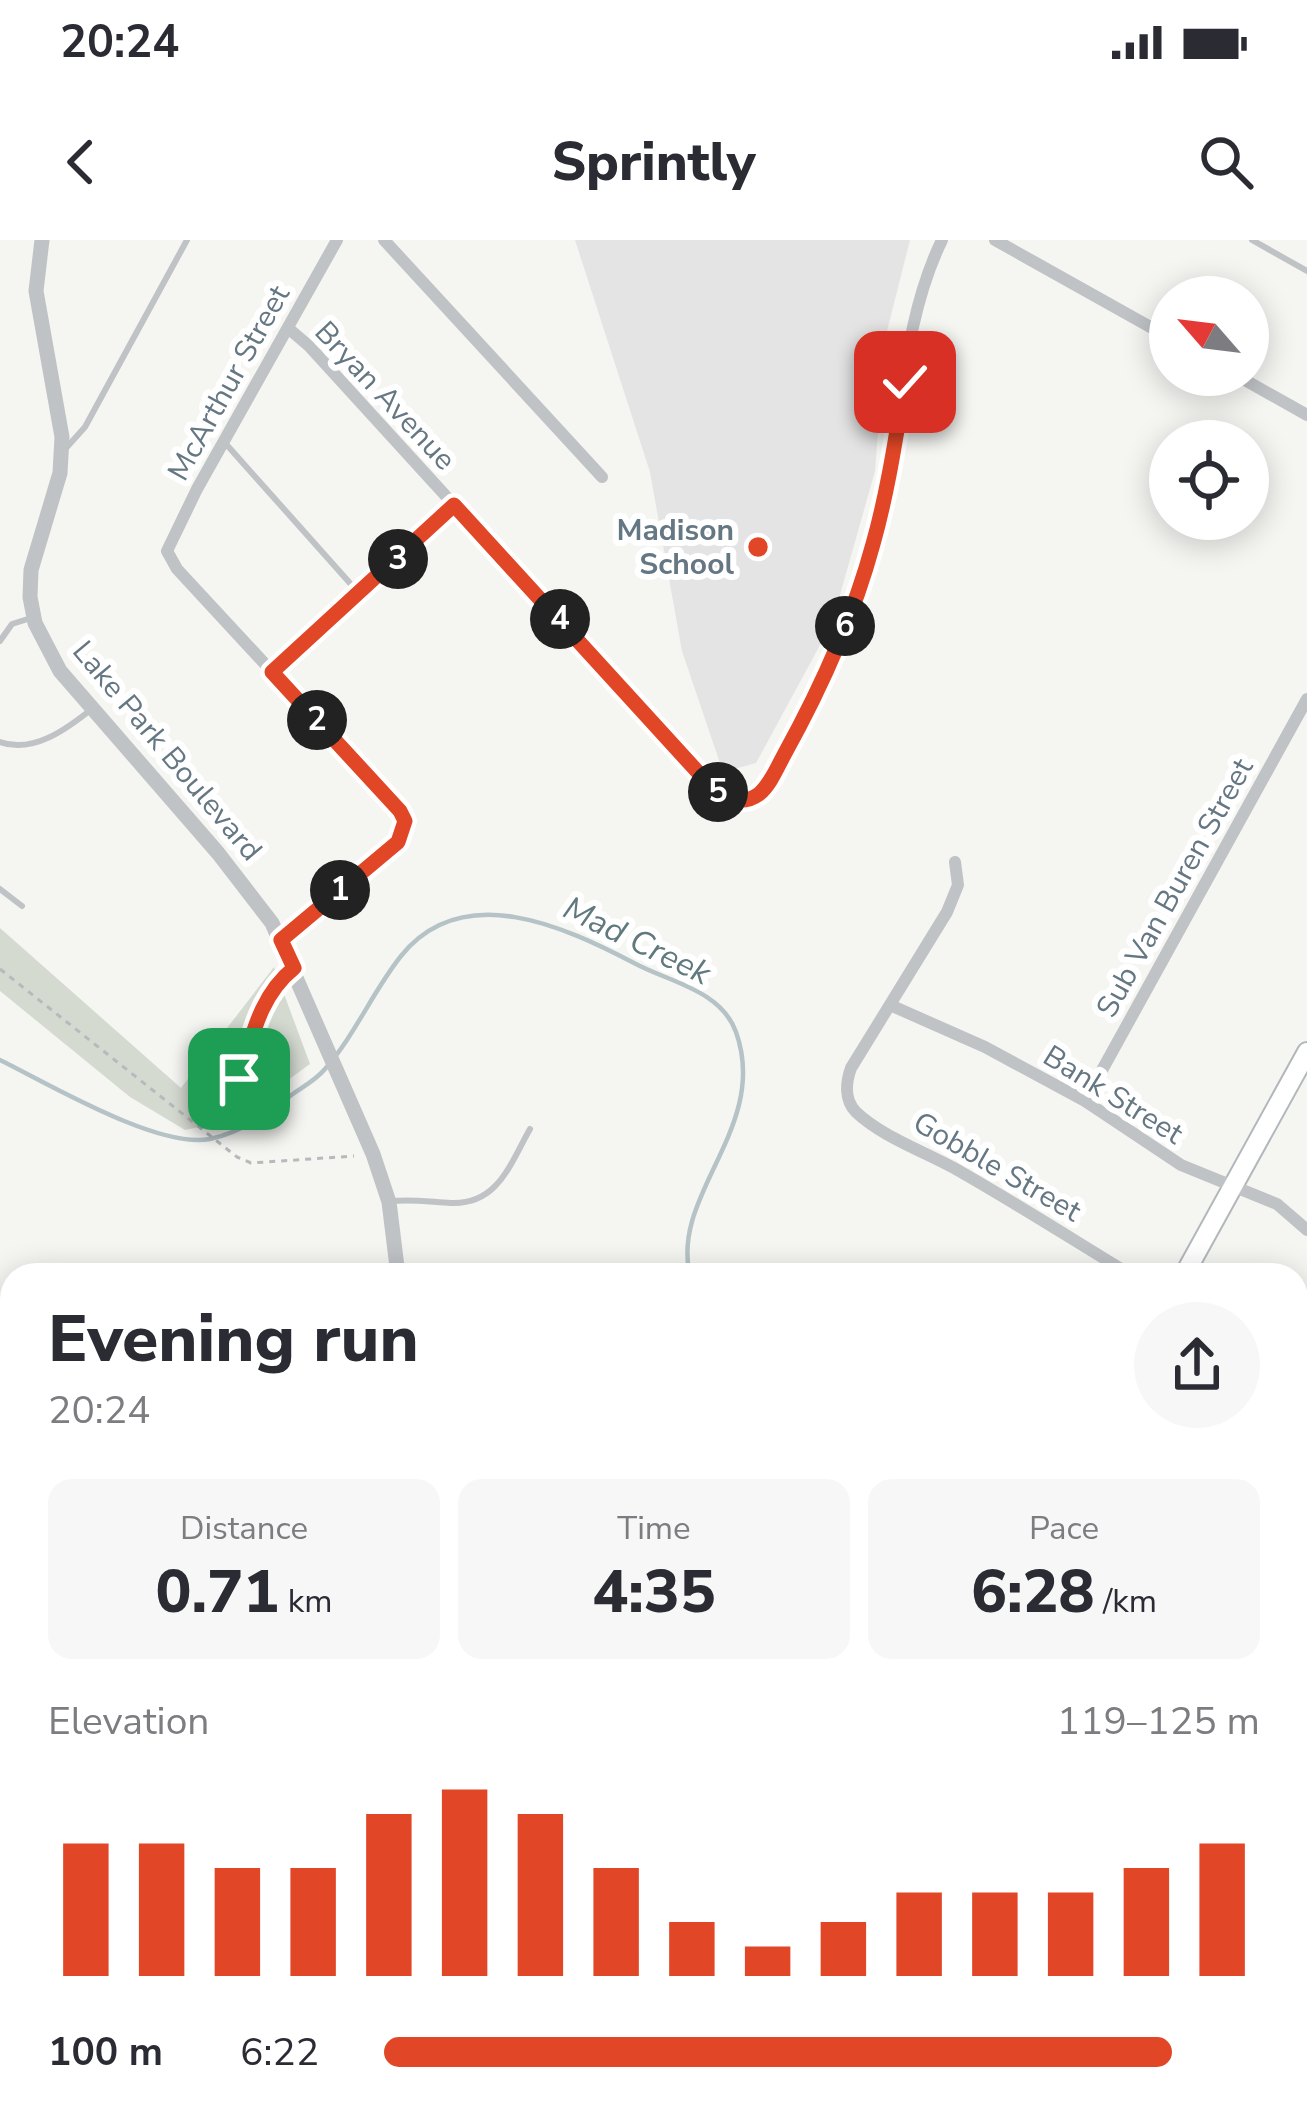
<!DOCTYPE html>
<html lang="en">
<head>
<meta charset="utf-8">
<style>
  :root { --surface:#fff; --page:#f7f7f7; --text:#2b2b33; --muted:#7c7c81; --accent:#e14726 }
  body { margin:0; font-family:"Nunito Sans",sans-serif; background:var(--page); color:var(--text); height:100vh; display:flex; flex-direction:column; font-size:45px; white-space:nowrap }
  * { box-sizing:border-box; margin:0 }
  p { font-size:39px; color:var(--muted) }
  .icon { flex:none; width:66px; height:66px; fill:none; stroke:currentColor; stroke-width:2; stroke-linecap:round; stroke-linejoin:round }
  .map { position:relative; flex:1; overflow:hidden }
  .panel { position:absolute; left:0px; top:1023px; width:1308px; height:861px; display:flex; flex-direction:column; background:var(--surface); border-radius:36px 36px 0 0; box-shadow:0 6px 30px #0003 }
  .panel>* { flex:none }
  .needle { width:78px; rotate:298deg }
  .buttons { position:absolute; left:1149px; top:36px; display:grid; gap:24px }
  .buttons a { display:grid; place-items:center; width:120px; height:120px; border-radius:50%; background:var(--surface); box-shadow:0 6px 30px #0003; font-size:60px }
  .pin { position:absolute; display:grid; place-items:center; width:102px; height:102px; color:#fff; margin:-51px; border-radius:24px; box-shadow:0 6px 18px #0006 }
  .km { position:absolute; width:60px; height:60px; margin:-30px; border-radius:50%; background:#222; color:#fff; font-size:33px; line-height:60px; text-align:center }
  .round { display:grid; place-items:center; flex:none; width:126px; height:126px; border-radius:63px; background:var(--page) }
  .headline { display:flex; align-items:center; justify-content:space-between; height:204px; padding:0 48px }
  h1 { font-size:66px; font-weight:800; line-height:90px }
  .figures { display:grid; grid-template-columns:repeat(3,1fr); gap:18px; height:204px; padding:12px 48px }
  .figures div { display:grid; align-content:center; border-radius:24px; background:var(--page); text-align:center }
  .figures b { font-size:60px; font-weight:800 }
  .figures small { font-size:33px; font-weight:400 }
  .figures p { font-size:33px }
  .chart { height:336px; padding:24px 48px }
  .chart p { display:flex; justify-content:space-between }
  .chart svg { width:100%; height:216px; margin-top:12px; stroke:var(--accent); stroke-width:6 }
  ul { padding:0 48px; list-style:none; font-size:39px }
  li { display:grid; grid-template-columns:192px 144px 1fr; align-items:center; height:90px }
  li i { height:30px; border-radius:15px; background:var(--accent) }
  .status { display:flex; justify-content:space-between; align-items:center; height:84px; padding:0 60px; background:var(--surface); direction:ltr }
  .status svg { height:33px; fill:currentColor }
  header { display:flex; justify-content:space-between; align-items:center; height:156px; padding:0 48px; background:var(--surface); font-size:54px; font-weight:800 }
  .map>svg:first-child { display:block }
  .built { fill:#e3e4e3 }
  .green { fill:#d5dad1 }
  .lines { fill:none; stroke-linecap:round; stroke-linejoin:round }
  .stream { stroke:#b5c3c6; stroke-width:4.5 }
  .secondary-casing { stroke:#b1b7bb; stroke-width:22 }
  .path { stroke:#b7babd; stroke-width:3; stroke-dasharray:6 6; stroke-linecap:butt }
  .service { stroke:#bfc3c6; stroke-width:6 }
  .minor { stroke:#bfc3c6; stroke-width:12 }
  .tertiary { stroke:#bfc3c6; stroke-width:15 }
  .secondary { stroke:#fff; stroke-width:18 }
  .route-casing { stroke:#fff; stroke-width:24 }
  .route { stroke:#e14726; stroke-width:15 }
  .poi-dot { fill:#e14726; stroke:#fff; stroke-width:4.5 }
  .labels { text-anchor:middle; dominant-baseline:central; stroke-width:12; stroke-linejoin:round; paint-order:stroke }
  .street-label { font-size:30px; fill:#657783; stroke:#fff }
  .poi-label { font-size:30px; font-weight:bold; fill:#657783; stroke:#fff; text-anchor:end }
  .water-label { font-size:33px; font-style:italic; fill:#60797f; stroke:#fff }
</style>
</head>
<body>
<div class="status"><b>20:24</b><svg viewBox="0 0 49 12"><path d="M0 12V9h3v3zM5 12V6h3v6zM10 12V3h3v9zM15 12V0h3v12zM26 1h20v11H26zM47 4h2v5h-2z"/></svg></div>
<header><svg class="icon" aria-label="back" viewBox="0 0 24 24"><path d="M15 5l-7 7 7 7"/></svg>Sprintly<svg class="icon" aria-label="search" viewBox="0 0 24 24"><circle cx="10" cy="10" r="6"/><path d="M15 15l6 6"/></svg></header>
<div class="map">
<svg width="1307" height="1883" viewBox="0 0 1307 1883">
  <rect width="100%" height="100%" fill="#f5f5f2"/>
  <path class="built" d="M575,0H910L885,99L875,231L832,383L756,523L723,532L682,411L650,232Z
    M1296,1449L1307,1453V1883H1130L1121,1872H1296Z"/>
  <path class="green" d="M0,688L181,848L274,727L310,824L235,879L185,890L130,857L0,751Z"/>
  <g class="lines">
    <path class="stream" d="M0,820C49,844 158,909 210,899C239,893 268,874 290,856C302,847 315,841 325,829C355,795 373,751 401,716C463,639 565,687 634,723C669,742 721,750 736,792C770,887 670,954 690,1035
      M1296,1337L1307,1339
      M0,1712L12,1711
      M672,1872L703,1883
      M847,1872L854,1879L871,1883
      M820,1883L829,1872"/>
    <defs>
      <path id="secondary" d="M1184,1035L1307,812
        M1111,1872L1121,1883"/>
    </defs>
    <use href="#secondary" class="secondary-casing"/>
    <path class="path" d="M0,729L237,917L251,923L354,916"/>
    <path class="service" d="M1252,0L1307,31
      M226,204L357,351
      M67,207L85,187L187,0
      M0,401L12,384L31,378
      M0,502C33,514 67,489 93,468
      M0,649L22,666
      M239,839C252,800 258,757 291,730
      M392,961C413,959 431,962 451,963C498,965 510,924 530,889"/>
    <path class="minor" d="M384,0L602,237
      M995,0L1170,98
      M288,88L309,106L716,552L738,561L759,553L769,542C818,453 863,361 884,261C902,175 903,80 942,0
      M1236,135L1307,175
      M272,432L454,265
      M955,622L958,645L947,672L851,828C846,842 844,860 856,872C881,896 923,911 954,928C1014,962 1072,999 1131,1035
      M281,701L397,602L405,581L401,571L177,329L167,311L197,249L337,0
      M890,765L985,807L1085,861L1181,925L1277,964L1307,990
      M1085,861L1307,459
      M0,1453L12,1429"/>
    <path class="tertiary" d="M42,0L36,51L62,197L60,233L31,330L30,357L35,383L60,431L218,613L272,683L373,914L389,962L398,1035
      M0,1132L12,1137"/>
    <use href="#secondary" class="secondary"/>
  </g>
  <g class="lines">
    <defs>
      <path id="route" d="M239,839C252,798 259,756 294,728L281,700L398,602L405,581L400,571L272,432L454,265L716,552C730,560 744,565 759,554C770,545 777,528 784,515C821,448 853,378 873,304C888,251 896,196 905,142"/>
    </defs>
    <use href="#route" class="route-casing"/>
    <use href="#route" class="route"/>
  </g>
  <circle class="poi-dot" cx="758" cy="307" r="12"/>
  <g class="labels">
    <g class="street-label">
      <text transform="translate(229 143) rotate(-61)">McArthur Street</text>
      <text transform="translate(385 156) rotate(47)">Bryan Avenue</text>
      <text transform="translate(167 511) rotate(50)">Lake Park Boulevard</text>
      <text transform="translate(1175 648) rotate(-61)">Sub Van Buren Street</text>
      <text transform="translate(1113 855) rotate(32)">Bank Street</text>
      <text transform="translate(997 927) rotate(30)">Gobble Street</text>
    </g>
    <g class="poi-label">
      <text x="734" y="290">Madison<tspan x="734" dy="34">School</tspan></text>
    </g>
    <g class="water-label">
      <text transform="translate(637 701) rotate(26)">Mad Creek</text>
    </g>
  </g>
</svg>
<div class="buttons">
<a><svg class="needle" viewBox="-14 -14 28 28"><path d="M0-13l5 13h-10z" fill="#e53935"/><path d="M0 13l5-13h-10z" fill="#7c7c81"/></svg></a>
<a><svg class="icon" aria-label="locate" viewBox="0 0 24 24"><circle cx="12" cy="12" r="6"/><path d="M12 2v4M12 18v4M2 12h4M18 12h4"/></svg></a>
</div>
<div class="pin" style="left:239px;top:839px;background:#1e9e55"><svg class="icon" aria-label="arrive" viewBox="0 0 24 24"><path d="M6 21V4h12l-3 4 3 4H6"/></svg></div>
<div class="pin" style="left:905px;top:142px;background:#d93025"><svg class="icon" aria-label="check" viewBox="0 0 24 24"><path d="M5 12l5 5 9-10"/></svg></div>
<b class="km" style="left:340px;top:650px">1</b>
<b class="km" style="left:317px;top:480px">2</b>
<b class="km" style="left:398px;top:319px">3</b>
<b class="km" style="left:560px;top:379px">4</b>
<b class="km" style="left:718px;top:552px">5</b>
<b class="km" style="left:845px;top:386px">6</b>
<section class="panel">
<div class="headline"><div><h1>Evening run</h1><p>20:24</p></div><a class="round"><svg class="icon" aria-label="share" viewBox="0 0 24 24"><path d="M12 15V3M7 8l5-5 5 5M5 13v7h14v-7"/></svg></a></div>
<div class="figures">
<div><p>Distance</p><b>0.71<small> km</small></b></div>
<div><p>Time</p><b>4:35</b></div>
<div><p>Pace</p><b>6:28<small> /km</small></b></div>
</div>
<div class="chart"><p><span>Elevation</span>119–125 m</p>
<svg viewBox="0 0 160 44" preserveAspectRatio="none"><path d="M5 44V17M15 44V17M25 44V22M35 44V22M45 44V11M55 44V6M65 44V11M75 44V22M85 44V33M95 44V38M105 44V33M115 44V27M125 44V27M135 44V27M145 44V22M155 44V17"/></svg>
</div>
<ul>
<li><b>100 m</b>6:22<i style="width:90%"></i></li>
</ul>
</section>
</div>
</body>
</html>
